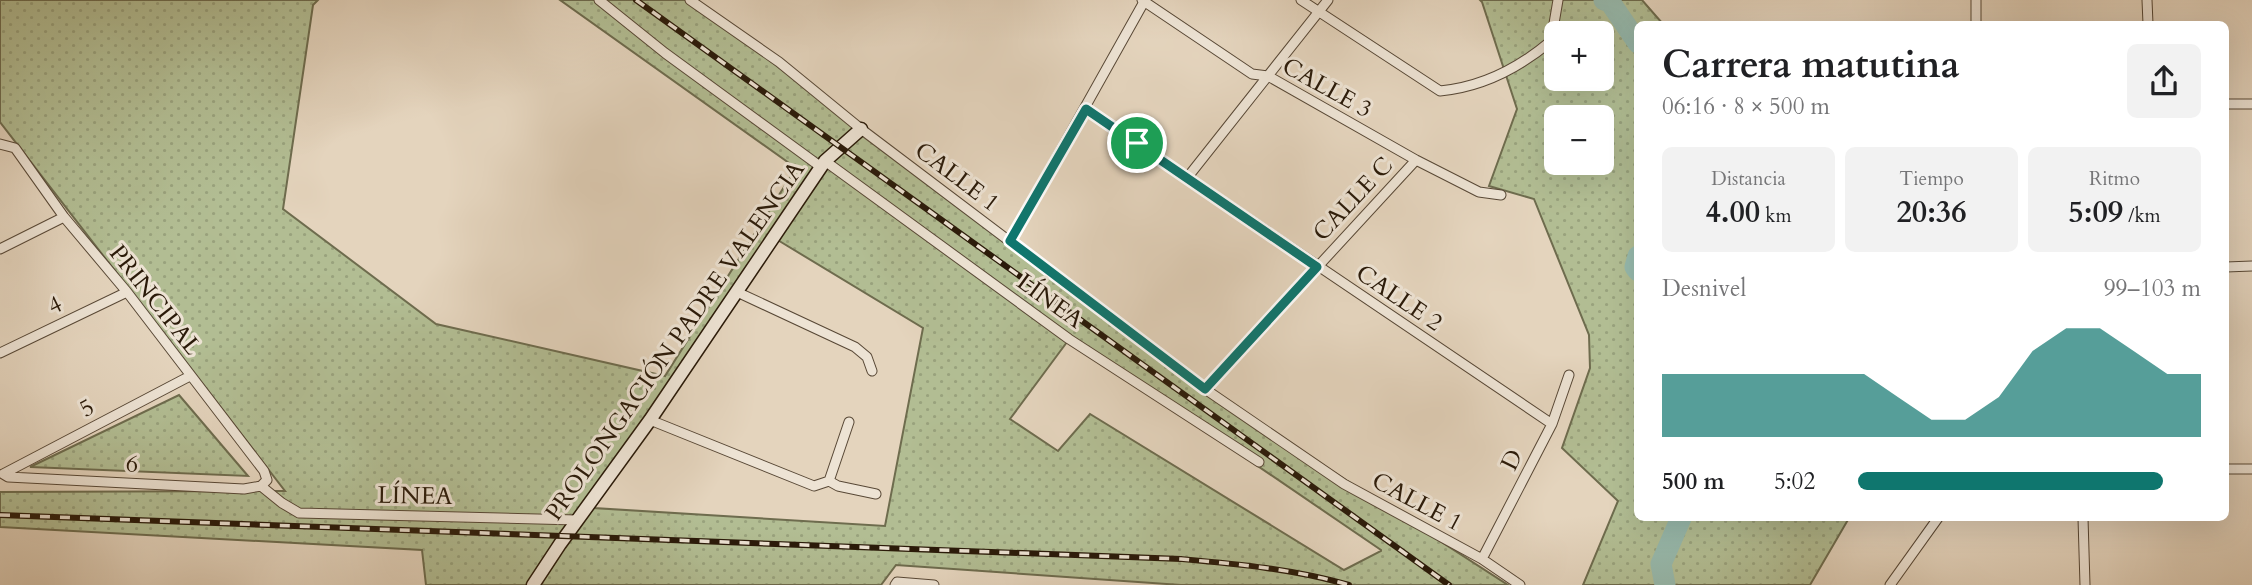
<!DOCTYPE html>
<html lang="es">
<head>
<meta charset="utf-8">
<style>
  :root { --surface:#fff; --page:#f2f2f2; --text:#202124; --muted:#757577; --accent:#0f766e }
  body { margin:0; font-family:Cardo,serif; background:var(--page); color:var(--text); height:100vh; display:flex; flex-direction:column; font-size:26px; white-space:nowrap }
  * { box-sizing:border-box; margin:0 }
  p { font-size:23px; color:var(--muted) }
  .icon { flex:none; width:38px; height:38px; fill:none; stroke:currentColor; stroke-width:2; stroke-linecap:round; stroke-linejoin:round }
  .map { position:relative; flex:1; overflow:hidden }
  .drawer { position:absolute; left:1634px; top:21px; width:595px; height:500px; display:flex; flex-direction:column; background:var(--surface); border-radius:10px; box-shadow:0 7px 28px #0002 }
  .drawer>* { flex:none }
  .fabs { position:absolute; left:1544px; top:21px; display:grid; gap:14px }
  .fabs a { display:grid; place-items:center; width:70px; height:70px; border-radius:10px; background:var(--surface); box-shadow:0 7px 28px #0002; font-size:35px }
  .pin { position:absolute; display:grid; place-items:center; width:60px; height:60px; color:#fff; margin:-30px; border:4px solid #fff; border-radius:50%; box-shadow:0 2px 7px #0007 }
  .round { display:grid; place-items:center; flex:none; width:74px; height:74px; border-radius:10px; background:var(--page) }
  .overview { display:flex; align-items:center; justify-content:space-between; height:119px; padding:0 28px }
  h1 { font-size:38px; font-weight:600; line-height:52px }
  .metrics { display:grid; grid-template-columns:repeat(3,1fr); gap:10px; height:119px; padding:7px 28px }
  .metrics div { display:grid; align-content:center; border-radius:10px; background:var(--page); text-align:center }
  .metrics b { font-size:30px; font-weight:600 }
  .metrics small { font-size:19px; font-weight:400 }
  .metrics p { font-size:19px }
  .chart { height:196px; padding:14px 28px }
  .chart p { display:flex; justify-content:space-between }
  .chart svg { width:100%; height:126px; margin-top:7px; fill:var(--accent); opacity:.7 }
  ul { padding:0 28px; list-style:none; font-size:23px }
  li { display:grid; grid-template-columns:112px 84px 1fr; align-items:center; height:52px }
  li i { height:18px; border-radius:9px; background:var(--accent) }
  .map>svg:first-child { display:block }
  .grass { fill:url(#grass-dots); stroke:#6e6c4e; stroke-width:2; fill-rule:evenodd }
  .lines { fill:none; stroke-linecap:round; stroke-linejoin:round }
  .river { stroke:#97b9ac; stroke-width:21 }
  .street-casing { stroke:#584836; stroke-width:11 }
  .secondary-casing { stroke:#2a1a09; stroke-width:15 }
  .street { stroke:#ede3d4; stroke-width:9 }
  .secondary { stroke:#ede3d4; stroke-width:12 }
  .rail-casing { stroke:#2a1a09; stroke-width:6 }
  .rail { stroke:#ede3d4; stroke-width:3.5; stroke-dasharray:10; stroke-linecap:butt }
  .route-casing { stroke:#fff; stroke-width:14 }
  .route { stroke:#0f766e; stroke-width:9 }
  .labels { text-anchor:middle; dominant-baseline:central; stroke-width:6; stroke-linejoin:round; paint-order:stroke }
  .street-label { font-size:24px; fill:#2a1a09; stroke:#ede3d4 }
</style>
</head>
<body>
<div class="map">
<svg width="2252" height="585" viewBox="0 0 2252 585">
  <defs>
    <pattern id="grass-dots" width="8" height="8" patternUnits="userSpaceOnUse" patternTransform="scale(1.75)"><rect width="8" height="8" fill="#b2bd93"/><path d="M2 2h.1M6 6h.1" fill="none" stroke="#99a27d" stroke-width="1.8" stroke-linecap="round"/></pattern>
  </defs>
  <rect width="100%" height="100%" fill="#e4d4bd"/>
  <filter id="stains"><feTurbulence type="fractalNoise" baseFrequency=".00286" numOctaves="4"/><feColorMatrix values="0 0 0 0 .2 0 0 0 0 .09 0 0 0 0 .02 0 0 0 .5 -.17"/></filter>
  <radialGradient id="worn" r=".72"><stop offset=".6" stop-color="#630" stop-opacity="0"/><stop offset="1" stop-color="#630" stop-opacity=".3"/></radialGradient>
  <path class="grass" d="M0,0H318L313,5L283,209L436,324L665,376L796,168L560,0H690L1205,389L1508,585H1181L896,565L881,585H426L422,550L0,527V492L285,491L0,122ZM776,239L923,328L885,526L594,508ZM1070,338L1381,550V551L1344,570L1090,414L1058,451L1010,419Z
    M1480,0H1642L1663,24H1638V518H1849L1810,585H1583L1618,501L1562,448L1590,368L1589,335L1534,199L1489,186L1517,109L1482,2ZM1556,33H1601V79H1556ZM1556,117H1601V163H1556Z
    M179,395L248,476L30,467Z"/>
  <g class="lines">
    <path class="river" d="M1604,0L1610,2L1638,43
      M1638,256L1635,267L1638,271
      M1665,585L1661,564L1681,518"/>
    <defs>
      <path id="street" d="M599,0L665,53L821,167
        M690,0L779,62L861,129L1205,389L1344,484L1482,559L1520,585
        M1142,0L1252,74L1268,76L1416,160L1479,192L1501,195
        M1301,0L1440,91C1483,87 1519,68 1551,41L1558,0
        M1976,0V24
        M2147,0L2148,24
        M2226,104H2252
        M1086,109L1552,424
        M0,144L15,148L64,217L127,292L264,471L267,480L261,486
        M825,161L1069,339L1259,462
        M1187,178L1328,0
        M1010,241L1145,0
        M0,249L64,217
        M2226,267L2252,266
        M737,292L855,347L867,357L872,371
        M0,353L127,292
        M1205,389L1416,160
        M650,420L814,486L829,481L849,422
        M2226,469H2252
        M3,474L8,477L244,489L261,486
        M3,474L190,376
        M829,481L838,486L876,494
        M261,486L282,503L299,513L577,520
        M2083,518L2085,585
        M1482,559L1552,424L1569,375
        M895,585L897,582L934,585
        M1890,585L1938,518"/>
      <path id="secondary" d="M533,585L560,544L650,420L825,161L861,129"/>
    </defs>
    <use href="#street" class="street-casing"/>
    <use href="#secondary" class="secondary-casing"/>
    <use href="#street" class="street"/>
    <use href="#secondary" class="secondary"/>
    <defs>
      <path id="rail" d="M636,0L1449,585
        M0,515L1181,559C1237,564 1294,569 1349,585"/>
    </defs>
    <use href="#rail" class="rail-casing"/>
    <use href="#rail" class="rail"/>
  </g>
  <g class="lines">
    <defs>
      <path id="route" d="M1086,109L1317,267L1205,389L1010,241Z"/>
    </defs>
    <use href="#route" class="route-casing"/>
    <use href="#route" class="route"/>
  </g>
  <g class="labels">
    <g class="street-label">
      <text transform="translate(1327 88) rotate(29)">CALLE 3</text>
      <text transform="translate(957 177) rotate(37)">CALLE 1</text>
      <text transform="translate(1353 199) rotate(-47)">CALLE C</text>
      <text transform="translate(1399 298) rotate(34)">CALLE 2</text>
      <text transform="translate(155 300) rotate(52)">PRINCIPAL</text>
      <text transform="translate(1050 301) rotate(36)">LÍNEA</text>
      <text transform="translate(55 305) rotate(-26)">4</text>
      <text transform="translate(675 341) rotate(-55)">PROLONGACIÓN PADRE VALENCIA</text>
      <text transform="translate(87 408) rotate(-28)">5</text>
      <text transform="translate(1512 460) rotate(-64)">D</text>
      <text transform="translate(132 464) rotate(3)">6</text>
      <text transform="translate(415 496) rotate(1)">LÍNEA</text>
      <text transform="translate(1417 502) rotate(28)">CALLE 1</text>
    </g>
  </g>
  <rect width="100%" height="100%" filter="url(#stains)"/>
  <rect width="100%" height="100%" fill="url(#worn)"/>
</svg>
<div class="fabs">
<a>+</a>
<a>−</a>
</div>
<div class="pin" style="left:1137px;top:143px;background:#1e9e55"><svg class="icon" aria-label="arrive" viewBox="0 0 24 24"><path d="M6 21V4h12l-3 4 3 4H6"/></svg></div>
<section class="drawer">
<div class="overview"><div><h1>Carrera matutina</h1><p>06:16 · 8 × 500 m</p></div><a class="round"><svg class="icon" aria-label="share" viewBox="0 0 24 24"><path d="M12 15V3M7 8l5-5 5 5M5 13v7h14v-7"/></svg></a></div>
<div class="metrics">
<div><p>Distancia</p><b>4.00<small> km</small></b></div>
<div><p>Tiempo</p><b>20:36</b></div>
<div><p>Ritmo</p><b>5:09<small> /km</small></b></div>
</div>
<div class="chart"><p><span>Desnivel</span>99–103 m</p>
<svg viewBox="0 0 160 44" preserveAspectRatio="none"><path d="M0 44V22L10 22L20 22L30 22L40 22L50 22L60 22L70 30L80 38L90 38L100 30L110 14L120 6L130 6L140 14L150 22L160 22V44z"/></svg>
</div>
<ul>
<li><b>500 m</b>5:02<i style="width:89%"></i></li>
</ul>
</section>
</div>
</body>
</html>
